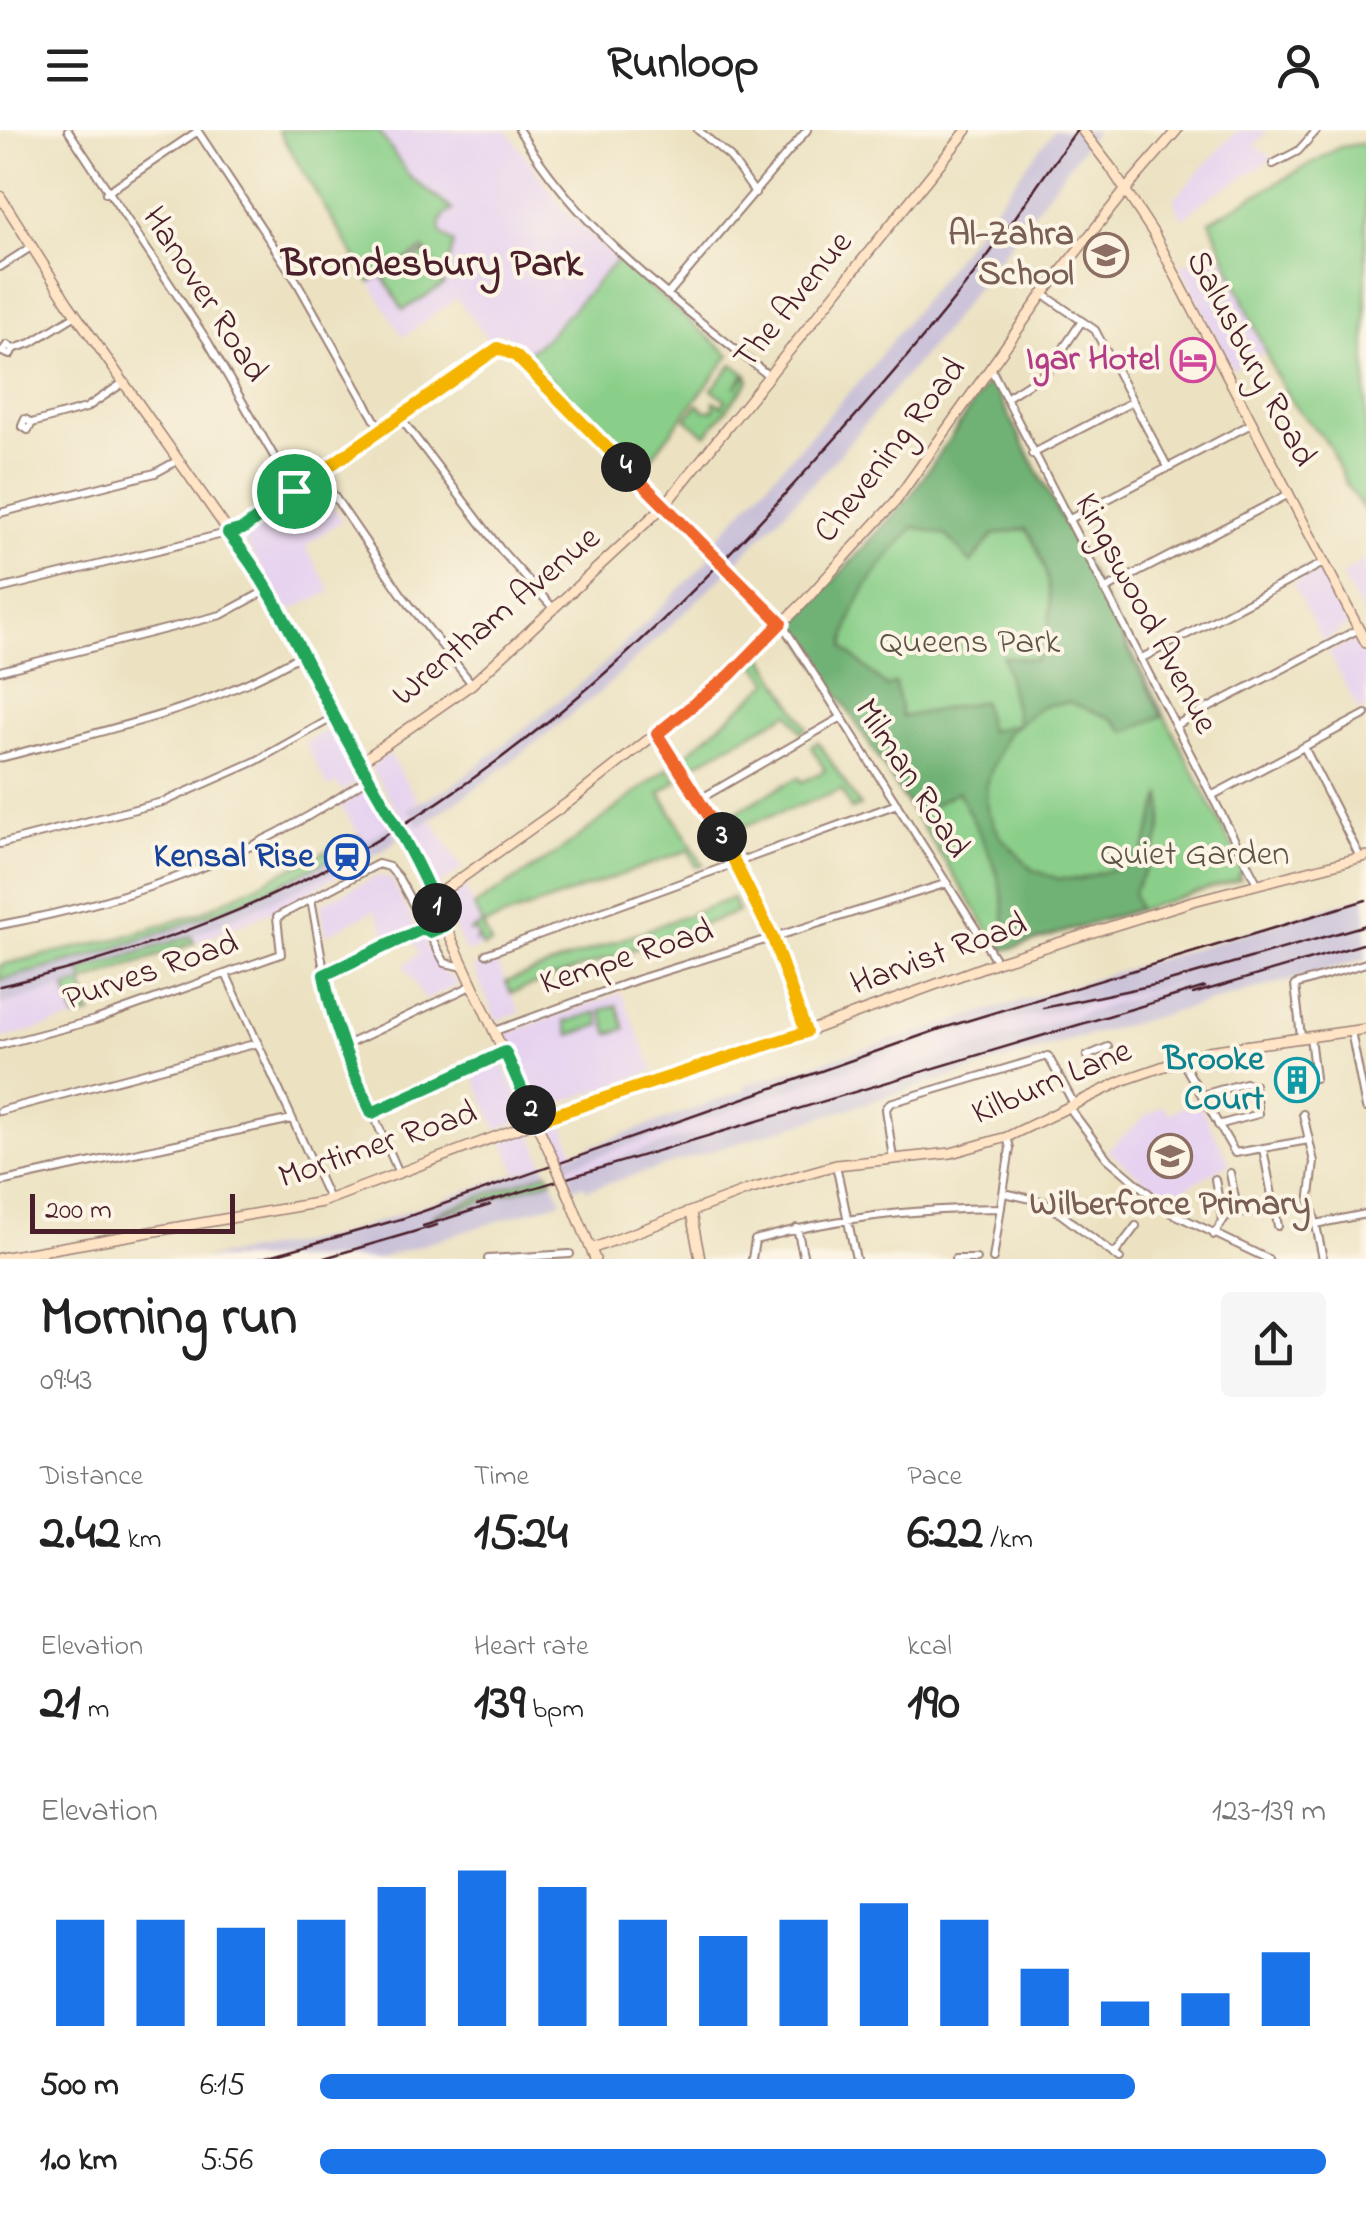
<!DOCTYPE html>
<html lang="en">
<head>
<meta charset="utf-8">
<style>
  :root { --surface:#fff; --page:#f6f6f6; --text:#222; --muted:#767676; --accent:#1a73e8 }
  body { margin:0; font-family:"Indie Flower",sans-serif; background:var(--page); color:var(--text); height:100vh; display:flex; flex-direction:column; font-size:38px; white-space:nowrap }
  * { box-sizing:border-box; margin:0 }
  p { font-size:32px; color:var(--muted) }
  .icon { flex:none; width:55px; height:55px; fill:none; stroke:currentColor; stroke-width:2; stroke-linecap:round; stroke-linejoin:round }
  .map { position:relative; height:1129px; overflow:hidden }
  .drawer { display:flex; flex-direction:column; background:var(--surface); flex:1 }
  .drawer>* { flex:none }
  .scale { position:absolute; left:30px; bottom:25px; width:205px; box-sizing:border-box; padding-left:10px; border:5px solid #4a1f2b; border-top:0; font-size:28px; line-height:35px; white-space:nowrap; color:#4a1f2b; -webkit-text-stroke:8px #fcf5e5; paint-order:stroke }
  .pin { position:absolute; display:grid; place-items:center; width:85px; height:85px; color:#fff; margin:-42px; border:5px solid #fff; border-radius:50%; box-shadow:0 2px 10px #0007 }
  .km { position:absolute; width:50px; height:50px; margin:-25px; border-radius:50%; background:#222; color:#fff; font-size:28px; line-height:50px; text-align:center }
  .round { display:grid; place-items:center; flex:none; width:105px; height:105px; border-radius:10px; background:var(--page) }
  .headline { display:flex; align-items:center; justify-content:space-between; height:170px; padding:0 40px }
  h1 { font-size:55px; font-weight:700; line-height:75px }
  .metrics { display:grid; grid-template-columns:repeat(3,1fr); gap:15px; height:170px; padding:10px 40px }
  .metrics div { display:grid; align-content:center }
  .metrics b { font-size:50px; font-weight:700 }
  .metrics small { font-size:28px; font-weight:400 }
  .metrics p { font-size:28px }
  .chart { height:280px; padding:20px 40px }
  .chart p { display:flex; justify-content:space-between }
  .chart svg { width:100%; height:180px; margin-top:10px; stroke:var(--accent); stroke-width:6 }
  ul { padding:0 40px; list-style:none; font-size:32px }
  li { display:grid; grid-template-columns:160px 120px 1fr; align-items:center; height:75px }
  li i { height:25px; border-radius:12px; background:var(--accent) }
  header { display:flex; justify-content:space-between; align-items:center; height:130px; padding:0 40px; background:var(--surface); font-size:45px; font-weight:700 }
  .map>svg:first-child { display:block }
  .built { fill:#e6d2f0 }
  .industrial { fill:#c8bfd8 }
  .green { fill:#8acf89; stroke:#6a775a; stroke-width:2.5 }
  .forest { fill:#6fb275; stroke:#5c6850; stroke-width:2.5; fill-rule:evenodd }
  .lines { fill:none; stroke-linecap:round; stroke-linejoin:round }
  .street-casing { stroke:#9b8076; stroke-width:10 }
  .secondary-casing { stroke:#9b8076; stroke-width:12 }
  .street { stroke:#fff; stroke-width:6 }
  .secondary { stroke:#ffe4c6; stroke-width:9 }
  .rail { stroke:#4a1f2b; stroke-width:2.5 }
  .secondary-bridge-casing { stroke:#9b8076; stroke-width:12; stroke-linecap:butt }
  .secondary-bridge { stroke:#ffe4c6; stroke-width:9 }
  .split-1-casing { stroke:#fff; stroke-width:20 }
  .split-2-casing { stroke:#fff; stroke-width:20 }
  .split-3-casing { stroke:#fff; stroke-width:20 }
  .split-4-casing { stroke:#fff; stroke-width:20 }
  .split-5-casing { stroke:#fff; stroke-width:20 }
  .split-1 { stroke:#22a559; stroke-width:12 }
  .split-2 { stroke:#22a559; stroke-width:12 }
  .split-3 { stroke:#f5b400; stroke-width:12 }
  .split-4 { stroke:#f0652b; stroke-width:12 }
  .split-5 { stroke:#f5b400; stroke-width:12 }
  .labels { text-anchor:middle; dominant-baseline:central; stroke-width:8; stroke-linejoin:round; paint-order:stroke }
  .education-label { font-size:35px; font-weight:bold; fill:#785e54; stroke:#fcf5e5; text-anchor:end }
  .street-label { font-size:35px; fill:#4a1f2b; stroke:#fcf5e5 }
  .hotel-label { font-size:35px; font-weight:bold; fill:#b23c85; stroke:#fcf5e5; text-anchor:end }
  .park-label { font-size:35px; fill:#5d5447; stroke:#fcf5e5 }
  .transit-label { font-size:35px; font-weight:bold; fill:#164399; stroke:#fcf5e5; text-anchor:end }
  .culture-label { font-size:35px; font-weight:bold; fill:#0d838f; stroke:#fcf5e5; text-anchor:end }
  .quarter-label { font-size:40px; font-weight:bold; fill:#4a1f2b; stroke:#fcf5e5 }
</style>
</head>
<body>
<header><svg class="icon" aria-label="menu" viewBox="0 0 24 24"><path d="M4 6h16M4 12h16M4 18h16"/></svg>Runloop<svg class="icon" aria-label="person" viewBox="0 0 24 24"><circle cx="12" cy="8" r="4"/><path d="M4 21q1-7 8-7t8 7"/></svg></header>
<div class="map">
<svg width="1366" height="1129" viewBox="0 0 1366 1129">
  <rect width="100%" height="100%" fill="#fcf5e5"/>
  <filter id="ink" filterUnits="userSpaceOnUse"><feTurbulence type="fractalNoise" baseFrequency=".01" numOctaves="2"/><feDisplacementMap in="SourceGraphic" scale="20" xChannelSelector="R" yChannelSelector="G"/><feConvolveMatrix kernelMatrix="1 2 1 2 8 2 1 2 1" color-interpolation-filters="sRGB"/></filter>
  <filter id="wash" filterUnits="userSpaceOnUse"><feTurbulence type="fractalNoise" baseFrequency=".0048" numOctaves="4" result="noise"/><feDisplacementMap in="SourceGraphic" scale="40" xChannelSelector="R" yChannelSelector="G"/><feGaussianBlur stdDeviation="2.25" result="paint"/><feColorMatrix in="noise" values="0 0 0 0 0 0 0 0 0 0 0 0 0 0 0 0 0 1.4 0 .05"/><feComposite in="paint" operator="in"/></filter>
  <g filter="url(#wash)">
    <rect width="100%" height="100%" fill="#ece2c2"/>
    <path class="built" d="M278,0H507L564,80L617,130L544,210L524,224L502,202L489,211L457,168L403,207Z
      M1238,0L1267,1L1255,15L1273,29L1203,71L1183,89L1173,70Z
      M1218,117L1266,222L1232,238L1180,136Z
      M332,375L342,390L305,416L331,462L289,481L242,407L283,380L296,399Z
      M1366,429V490L1342,446Z
      M1321,439L1348,495L1323,512L1293,454Z
      M1353,510L1366,530V578L1359,581L1329,523Z
      M333,598L359,651L342,661L337,653L328,657L305,612Z
      M388,623L418,671L407,679L419,697L431,689L462,739L436,757L411,702L371,638Z
      M366,660L390,695L364,712L341,676Z
      M340,739L342,743L286,775L194,813L191,806Z
      M377,746L391,749L415,796L388,808L375,780L326,805L321,774Z
      M465,757L491,814L466,823L445,777Z
      M421,806L443,842L459,854L425,870L404,835L419,823L413,811Z
      M495,829L520,883L497,890L473,837Z
      M1201,848L569,1043L566,1037L941,906Z
      M84,852L93,884L0,909V875Z
      M621,863L654,941L538,980L503,905Z
      M501,931L527,988L497,999L473,944Z
      M1196,969L1230,1033L1185,1058L1191,1087L1107,1020L1146,986L1163,976L1169,984Z
      M561,987L574,1023L559,1028L544,994Z
      M530,1000L544,1034L516,1042L503,1010Z"/>
    <path class="industrial" d="M1054,0H1096L943,202L830,335L723,446L600,562L486,651L419,697L407,678L451,657L600,538L708,431L712,414L866,244Z
      M390,695L398,709L384,720L192,806L194,813L84,852L0,875V835L120,808L197,784L358,706L364,712Z
      M1366,766V829L1057,914L586,1060L584,1055L573,1058L569,1043L1185,852L941,906L566,1037L560,1028L746,960L745,955Z
      M544,1034L562,1071L377,1129H201L334,1107Z"/>
    <path class="green" d="M278,0H378L410,47L453,80C442,85 437,95 443,106L454,113L448,137L440,143L424,119L370,152Z
      M1366,13V382L1347,356L1329,315L1293,274L1273,240L1210,91L1340,17Z
      M424,123L444,155L403,180L384,148Z
      M617,130L730,225L641,341L524,224L544,210Z
      M733,234L745,243L735,258L747,244L749,251L706,305L686,289L698,274L705,281L714,280V271L722,276L726,270L712,259Z
      M990,249L1244,739L1238,746L1241,749L1002,821L794,495L912,364Z
      M762,524L807,598L801,602L789,583L690,637L683,627L770,552L753,531Z
      M818,612L860,676L851,680L842,660L728,702L721,690L799,647L802,652L825,640L811,616Z
      M668,638L677,651L660,663L703,735L696,737L689,720L483,795L491,814L483,817L479,809L474,812L478,807L476,801L468,802L482,794L474,776L563,719Z
      M358,706L363,711C255,772 132,819 0,850V835L120,808L197,784Z
      M733,768L738,782L511,863L506,852Z
      M191,806L194,813L84,852L81,841Z
      M82,853L91,884L75,888L66,858Z
      M617,875L625,899L609,904L601,880Z
      M597,882L601,895L570,905L565,892Z
      M548,1042L552,1050L433,1086V1084Z"/>
    <path class="forest" d="M990,249L1162,586L1126,602L1113,589L1069,572L1042,576L1006,604L986,654L987,679L1000,706L1033,740L1059,749H1080L1127,735L1144,720L1162,664C1167,705 1152,727 1133,762L1138,779L1002,821C1002,808 1005,794 1004,781C1002,736 976,700 958,661L915,686L794,495L912,364ZM914,397L947,406L971,433L993,405L1026,399C1051,438 1061,490 1035,530L1003,526L1018,594L989,601L982,571L902,587L895,553L887,557L844,518C851,467 881,434 914,397Z"/>
  </g>
  <g filter="url(#ink)">
    <g class="lines">
      <defs>
        <path id="street" d="M68,0L208,212L294,361
          M197,0L297,152L380,299
          M519,0C581,103 676,172 769,246
          M698,0L730,27L755,63
          M1273,34L1298,21L1317,0
          M106,63L198,1
          M0,137L31,117
          M1043,164L1095,200L1167,336
          M667,165L807,0
          M13,219L7,215L2,222L10,225L13,219L31,213L76,185
          M991,239L1257,753
          M1006,268L1048,241L1082,191
          M399,286L501,420L554,479
          M32,293L25,289L22,296L28,300L32,293L86,278L123,253
          M1032,324L1132,272
          M319,344L402,465L472,554
          M0,383L155,343L177,331
          M1068,390L1253,293
          M0,459L243,399L498,217L516,226L664,376
          M1104,460L1289,364
          M782,494L997,832
          M1140,529L1325,432
          M0,541L221,485L269,459
          M1176,595L1359,499
          M657,603C722,703 767,790 806,902
          M1304,617L1360,727
          M0,628C102,601 212,579 302,524
          M1213,665L1366,584
          M700,669L842,587
          M0,714L166,671L256,631L334,587
          M311,769L334,895L399,1043
          M0,795C133,770 257,726 368,648
          M486,824L897,674
          M226,844L329,1069
          M324,845L424,798
          M495,901L636,850L948,753
          M1351,901L1366,978
          M1301,907L1295,855L1366,833
          M1310,907L1315,948
          M0,915L95,890L281,824L277,787L378,734L389,737L398,747L445,833L464,837
          M342,917L473,855
          M1182,931L1235,1023L1309,1010
          M1093,944L1087,926L1108,917
          M1202,965L1245,953L1254,955L1258,984L1218,995
          M1068,976L1107,1028L1172,1083L1268,1129
          M0,981L258,913
          M372,983L505,922
          M1303,984L1314,1032L1310,1066L1323,1129
          M1263,1019L1278,1096
          M893,1029L886,979L890,973L1048,926L1074,974
          M836,1035L856,1129
          M1230,1043L1238,1083
          M1215,1049L1222,1089
          M0,1052L292,989
          M1004,1063L1045,1072L1120,1129
          M1316,1094L1366,1084
          M797,1098L804,1129
          M1214,1105L1226,1086L1274,1077
          M1114,1125L1136,1096
          M488,1129L570,1124
          M752,1129L755,1110C836,1087 916,1079 1001,1078
          M955,1129H976
          M993,1129L1010,1018L1007,1007"/>
        <path id="secondary" d="M1082,0L1115,43
          M1114,43L1154,104L1366,513
          M1127,58L1177,0
          M0,66L67,172L269,459L359,633L393,687
          M664,376L702,417
          M732,446L781,493
          M359,633L472,554L664,376L967,0
          M402,702L553,1029
          M433,768L573,669L729,546L804,472L895,372L1043,164L1124,62
          M570,1068L595,1129
          M691,1083L700,1129
          M591,1119L748,1060L836,1035L951,1023L1007,1007L1124,950L1208,921L1366,899
          M0,1128L322,1072L561,982L806,902L997,832L1193,771L1366,726"/>
      </defs>
      <use href="#street" class="street-casing"/>
      <use href="#secondary" class="secondary-casing"/>
      <use href="#street" class="street"/>
      <use href="#secondary" class="secondary"/>
      <path class="rail" d="M0,856C343,779 563,609 795,353C859,283 923,211 981,135C1014,91 1044,44 1077,0
        M1193,864L1366,813
        M1043,878L1159,854L1366,795
        M477,1075L1205,857
        M423,1096L490,1075
        M259,1129L404,1088L940,899L1366,770
        M321,1129L437,1095"/>
      <defs>
        <path id="secondary-bridge" d="M702,417L732,446
          M393,687L402,702
          M553,1029L570,1068"/>
      </defs>
      <use href="#secondary-bridge" class="secondary-bridge-casing"/>
      <use href="#secondary-bridge" class="secondary-bridge"/>
    </g>
  </g>
  <g class="lines" filter="url(#ink)">
    <defs>
      <path id="split-1" d="M294,361L243,399L228,403C273,456 299,520 332,582C366,648 409,709 437,778"/>
      <path id="split-2" d="M437,778L445,796L430,802L424,798L324,845C333,895 350,938 372,983L505,922L531,980"/>
      <path id="split-3" d="M531,980L535,991L806,902L772,806L722,707"/>
      <path id="split-4" d="M626,337L781,493L729,546L657,604L722,707"/>
      <path id="split-5" d="M294,361L498,218L516,226L626,337"/>
    </defs>
    <use href="#split-1" class="split-1-casing"/>
    <use href="#split-2" class="split-2-casing"/>
    <use href="#split-3" class="split-3-casing"/>
    <use href="#split-4" class="split-4-casing"/>
    <use href="#split-5" class="split-5-casing"/>
    <use href="#split-1" class="split-1"/>
    <use href="#split-2" class="split-2"/>
    <use href="#split-3" class="split-3"/>
    <use href="#split-4" class="split-4"/>
    <use href="#split-5" class="split-5"/>
  </g>
  <defs>
    <symbol id="school-ring" viewBox="-11 -11 22 22"><circle r="9.5" fill="#fcf5e5" stroke="#8d6e63" stroke-width="1.5"/><path d="M0-5L7-2L0 1L-7-2ZM-4 1L0 2.5L4 1V4Q0 6-4 4Z" fill="#8d6e63"/></symbol>
    <symbol id="hotel-ring" viewBox="-11 -11 22 22"><circle r="9.5" fill="#fcf5e5" stroke="#d1479c" stroke-width="1.5"/><path d="M-6-4.5h1.5V1H6V5H4.5V3h-9V5H-6ZM-4 0a1.8 1.8 0 1 1 3.6 0ZM.5 0V-2.5h3Q6-2.5 6 0Z" fill="#d1479c"/></symbol>
    <symbol id="station-ring" viewBox="-11 -11 22 22"><circle r="9.5" fill="#fcf5e5" stroke="#1a4fb4" stroke-width="1.5"/><path d="M-3-6H3Q5-6 5-4V2Q5 4 3 4L4.5 6H3L1.5 4h-3L-3 6H-4.5L-3 4Q-5 4-5 2V-4Q-5-6-3-6ZM-3.5-4v3h7v-3ZM-3.5 1v1.5H-2V1ZM2 1v1.5H3.5V1Z" fill="#1a4fb4"/></symbol>
    <symbol id="building-ring" viewBox="-11 -11 22 22"><circle r="9.5" fill="#fcf5e5" stroke="#0f9aa8" stroke-width="1.5"/><path d="M-4-6H4V6H1V3H-1V6H-4ZM-2.5-4.3h1.7v1.8h-1.7ZM.8-4.3h1.7v1.8H.8ZM-2.5-1h1.7V.8h-1.7ZM.8-1h1.7V.8H.8Z" fill="#0f9aa8"/></symbol>
  </defs>
  <g fill-rule="evenodd">
    <use href="#school-ring" x="1081" y="100" width="50" height="50"/>
    <use href="#hotel-ring" x="1168" y="205" width="50" height="50"/>
    <use href="#station-ring" x="322" y="702" width="50" height="50"/>
    <use href="#building-ring" x="1272" y="925" width="50" height="50"/>
    <use href="#school-ring" x="1145" y="1001" width="50" height="50"/>
  </g>
  <g class="labels">
    <g class="education-label">
      <text x="1074" y="105">Al-Zahra<tspan x="1074" dy="40">School</tspan></text>
      <text x="1170" y="1075" text-anchor="middle">Wilberforce Primary</text>
    </g>
    <g class="street-label">
      <text transform="translate(204 165) rotate(57)">Hanover Road</text>
      <text transform="translate(794 171) rotate(-51)">The Avenue</text>
      <text transform="translate(1250 229) rotate(62)">Salusbury Road</text>
      <text transform="translate(891 321) rotate(-52)">Chevening Road</text>
      <text transform="translate(1145 484) rotate(62)">Kingswood Avenue</text>
      <text transform="translate(497 487) rotate(-40)">Wrentham Avenue</text>
      <text transform="translate(911 649) rotate(57)">Milman Road</text>
      <text transform="translate(939 825) rotate(-20)">Harvist Road</text>
      <text transform="translate(627 828) rotate(-18)">Kempe Road</text>
      <text transform="translate(151 842) rotate(-19)">Purves Road</text>
      <text transform="translate(1052 953) rotate(-23)">Kilburn Lane</text>
      <text transform="translate(378 1016) rotate(-19)">Mortimer Road</text>
    </g>
    <g class="hotel-label">
      <text x="1160" y="230">Igar Hotel</text>
    </g>
    <g class="park-label">
      <text x="970" y="513">Queens Park</text>
      <text x="1195" y="725">Quiet Garden</text>
    </g>
    <g class="transit-label">
      <text x="314" y="727">Kensal Rise</text>
    </g>
    <g class="culture-label">
      <text x="1264" y="930">Brooke<tspan x="1264" dy="40">Court</tspan></text>
    </g>
    <g class="quarter-label">
      <text x="432" y="135">Brondesbury Park</text>
    </g>
  </g>
</svg>
<div class="scale">200 m</div>
<div class="pin" style="left:294px;top:361px;background:#1e9e55"><svg class="icon" aria-label="arrive" viewBox="0 0 24 24"><path d="M6 21V4h12l-3 4 3 4H6"/></svg></div>
<b class="km" style="left:437px;top:778px">1</b>
<b class="km" style="left:531px;top:980px">2</b>
<b class="km" style="left:722px;top:707px">3</b>
<b class="km" style="left:626px;top:337px">4</b>
</div>
<section class="drawer">
<div class="headline"><div><h1>Morning run</h1><p>09:43</p></div><a class="round"><svg class="icon" aria-label="share" viewBox="0 0 24 24"><path d="M12 15V3M7 8l5-5 5 5M5 13v7h14v-7"/></svg></a></div>
<div class="metrics">
<div><p>Distance</p><b>2.42<small> km</small></b></div>
<div><p>Time</p><b>15:24</b></div>
<div><p>Pace</p><b>6:22<small> /km</small></b></div>
</div>
<div class="metrics">
<div><p>Elevation</p><b>21<small> m</small></b></div>
<div><p>Heart rate</p><b>139<small> bpm</small></b></div>
<div><p>kcal</p><b>190</b></div>
</div>
<div class="chart"><p><span>Elevation</span>123–139 m</p>
<svg viewBox="0 0 160 44" preserveAspectRatio="none"><path d="M5 44V18M15 44V18M25 44V20M35 44V18M45 44V10M55 44V6M65 44V10M75 44V18M85 44V22M95 44V18M105 44V14M115 44V18M125 44V30M135 44V38M145 44V36M155 44V26"/></svg>
</div>
<ul>
<li><b>500 m</b>6:15<i style="width:81%"></i></li>
<li><b>1.0 km</b>5:56<i style="width:100%"></i></li>
</ul>
</section>
</body>
</html>
